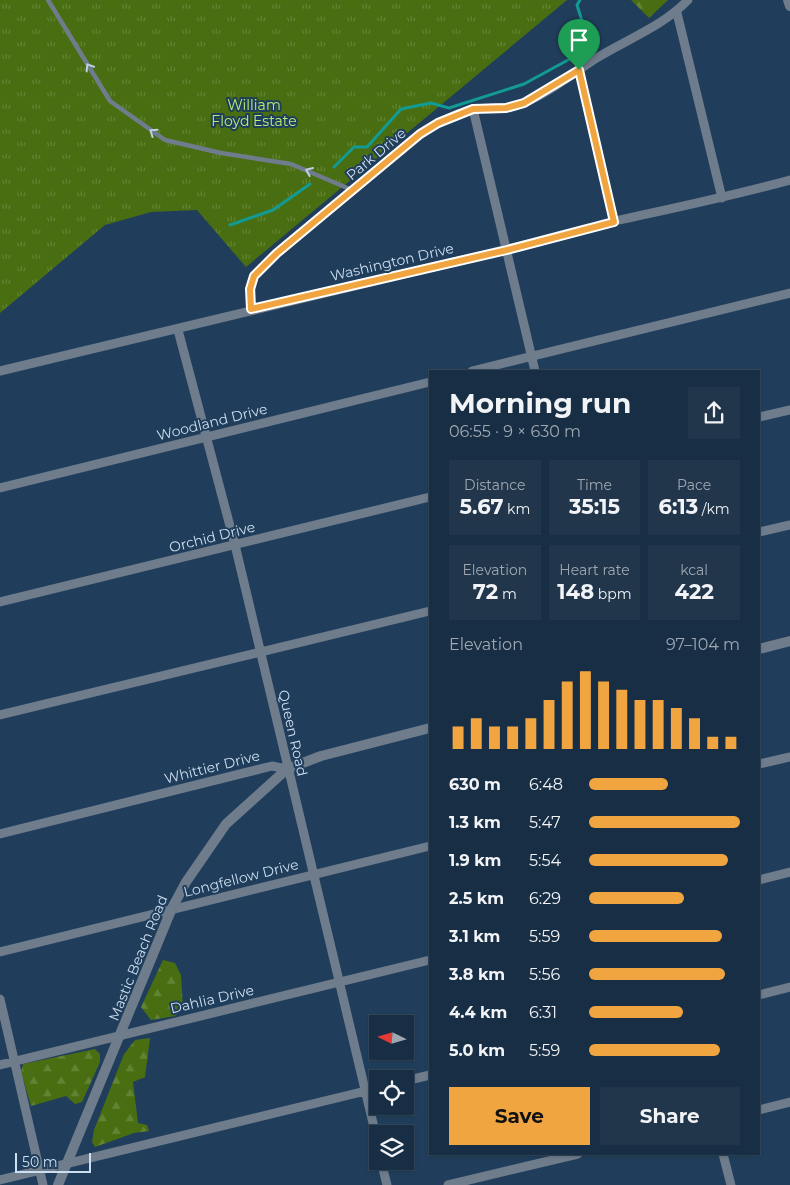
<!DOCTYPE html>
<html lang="en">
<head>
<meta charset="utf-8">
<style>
  :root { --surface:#182e44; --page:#21364b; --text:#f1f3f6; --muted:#9fa8b2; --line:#364a5d; --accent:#f1a540 }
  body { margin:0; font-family:Montserrat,sans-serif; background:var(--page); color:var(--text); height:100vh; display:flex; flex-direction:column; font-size:19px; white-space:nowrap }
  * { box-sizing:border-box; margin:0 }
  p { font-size:16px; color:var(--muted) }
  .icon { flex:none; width:28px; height:28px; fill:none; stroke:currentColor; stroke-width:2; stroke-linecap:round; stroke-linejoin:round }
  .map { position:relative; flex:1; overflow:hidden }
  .drawer { position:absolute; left:429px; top:370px; width:331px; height:785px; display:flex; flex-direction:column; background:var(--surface); border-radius:0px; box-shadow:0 1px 4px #0004,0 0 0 1px var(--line) }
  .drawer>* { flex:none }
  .needle { width:32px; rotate:275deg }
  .fabs { position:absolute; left:369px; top:1015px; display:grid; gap:10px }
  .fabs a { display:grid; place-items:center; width:45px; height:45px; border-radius:0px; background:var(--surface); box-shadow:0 1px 4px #0004,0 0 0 1px var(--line); font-size:25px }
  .scale { position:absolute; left:15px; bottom:12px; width:76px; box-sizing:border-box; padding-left:5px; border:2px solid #cddef0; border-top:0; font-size:14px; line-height:18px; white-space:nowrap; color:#cddef0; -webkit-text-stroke:4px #203e5b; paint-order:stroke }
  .pin { position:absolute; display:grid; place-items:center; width:42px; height:42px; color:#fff; margin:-51px -21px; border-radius:50% 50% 50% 0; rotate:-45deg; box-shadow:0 0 5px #0007 }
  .pin .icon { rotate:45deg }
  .round { display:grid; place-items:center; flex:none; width:52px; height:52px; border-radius:0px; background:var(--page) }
  .overview { display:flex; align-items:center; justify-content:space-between; height:85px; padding:0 20px }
  h1 { font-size:28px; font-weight:700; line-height:38px }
  .metrics { display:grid; grid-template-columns:repeat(3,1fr); gap:8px; height:85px; padding:5px 20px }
  .metrics div { display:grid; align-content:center; border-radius:0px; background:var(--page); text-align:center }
  .metrics b { font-size:21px; font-weight:700 }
  .metrics small { font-size:14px; font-weight:400 }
  .metrics p { font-size:14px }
  .chart { height:140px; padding:10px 20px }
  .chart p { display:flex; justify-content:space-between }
  .chart svg { width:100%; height:90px; margin-top:5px; stroke:var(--accent); stroke-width:6 }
  .action { display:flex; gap:10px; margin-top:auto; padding:10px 20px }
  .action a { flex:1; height:58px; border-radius:0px; background:var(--accent); color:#111; font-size:20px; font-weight:700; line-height:58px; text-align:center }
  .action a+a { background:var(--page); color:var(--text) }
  ul { padding:0 20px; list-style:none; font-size:16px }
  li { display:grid; grid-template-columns:80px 60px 1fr; align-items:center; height:38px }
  li i { height:12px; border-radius:6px; background:var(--accent) }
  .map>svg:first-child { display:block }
  .forest { fill:url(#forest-firs) }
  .park { fill:url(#park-tufts) }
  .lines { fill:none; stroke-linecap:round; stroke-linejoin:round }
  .stream { stroke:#129a94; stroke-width:3 }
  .service { stroke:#6e7c8b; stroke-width:4.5 }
  .minor { stroke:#6e7c8b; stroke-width:9 }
  .tertiary { stroke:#6e7c8b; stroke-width:10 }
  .oneway { stroke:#bfcfe1 }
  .route-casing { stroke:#fff; stroke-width:10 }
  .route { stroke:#f1a540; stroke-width:6 }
  .labels { text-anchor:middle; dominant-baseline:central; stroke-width:4; stroke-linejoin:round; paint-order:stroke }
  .park-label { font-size:14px; fill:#b5ee76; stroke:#203e5b }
  .street-label { font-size:14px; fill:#cddef0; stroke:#203e5b }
</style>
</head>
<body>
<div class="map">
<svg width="790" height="1185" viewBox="0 0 790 1185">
  <defs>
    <pattern id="forest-firs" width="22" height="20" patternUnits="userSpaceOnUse" patternTransform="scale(1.25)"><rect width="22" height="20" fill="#496e11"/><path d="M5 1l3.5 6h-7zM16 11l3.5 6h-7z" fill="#628234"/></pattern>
    <pattern id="park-tufts" width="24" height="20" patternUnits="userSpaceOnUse" patternTransform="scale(1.25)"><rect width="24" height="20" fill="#496e11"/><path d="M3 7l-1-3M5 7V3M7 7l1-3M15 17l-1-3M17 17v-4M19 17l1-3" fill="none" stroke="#628234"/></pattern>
  </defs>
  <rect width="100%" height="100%" fill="#203e5b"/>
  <path class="forest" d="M631,0H668L649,18Z
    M163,960L175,963L181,975L183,1008L175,1016L151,1020L141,1007Z
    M150,1038L145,1077L133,1082L138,1123L147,1125L149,1131L134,1133L95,1147L92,1142L94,1130L124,1054L135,1040Z
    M95,1049L100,1054V1062L82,1102L75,1104L66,1096L31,1106L21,1072L23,1064Z"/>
  <path class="park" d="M0,0H567L246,267L197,210L151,212L105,225L0,313Z"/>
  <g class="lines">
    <path class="stream" d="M334,167L354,147H367L401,109L431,103L449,108L524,84L579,54L588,40L577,5L580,0
      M230,225L273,210L310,184"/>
    <path class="service" d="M48,0L110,101L165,140L221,153L291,164L352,190"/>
    <path class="minor" d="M677,13L722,198
      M579,70L614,222
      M473,109L535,371
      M251,309V289L254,276L277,253L420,135C436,124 453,114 471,110C489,106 506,111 524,103C550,92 572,74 595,59C627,39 662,27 688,0
      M178,330L235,545L378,1144
      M0,371C168,330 336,290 504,250C541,241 578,230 615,221C674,208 732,196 790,180
      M472,371L790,293
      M759,417L790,410
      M0,488L430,382
      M759,532L790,525
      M0,602L430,497
      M0,715L430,611
      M759,764L790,757
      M0,834L272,766L287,769
      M759,880L790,872
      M0,952L430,846
      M759,995L790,987
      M0,999L43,1185
      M0,1065L430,960
      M405,1081L430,1075
      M759,1110L790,1102
      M723,1154L731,1185
      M381,1161L387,1185
      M0,1180L378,1088
      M448,1185L578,1154"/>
    <path class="tertiary" d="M788,0L790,6
      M759,649L790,641
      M58,1185L172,908L186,882L226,824L287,769L321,756L430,728"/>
  </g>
  <defs><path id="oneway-chevron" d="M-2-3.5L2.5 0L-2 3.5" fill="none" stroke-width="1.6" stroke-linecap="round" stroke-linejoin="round" transform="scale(1.25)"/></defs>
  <g class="oneway">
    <use href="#oneway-chevron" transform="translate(89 67) rotate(-122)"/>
    <use href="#oneway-chevron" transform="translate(153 132) rotate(-145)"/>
    <use href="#oneway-chevron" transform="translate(309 171) rotate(-157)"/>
  </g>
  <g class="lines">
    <defs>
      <path id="route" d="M579,70L614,222L507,250L251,309L250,289L254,276L277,253L420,134L438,123L473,109L506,108L524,103Z"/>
    </defs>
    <use href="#route" class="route-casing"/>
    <use href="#route" class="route"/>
  </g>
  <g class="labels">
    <g class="park-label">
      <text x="254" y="105">William<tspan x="254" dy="16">Floyd Estate</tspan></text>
    </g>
    <g class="street-label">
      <text transform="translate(376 154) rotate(-40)">Park Drive</text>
      <text transform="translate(392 262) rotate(-13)">Washington Drive</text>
      <text transform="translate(212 422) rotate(-14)">Woodland Drive</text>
      <text transform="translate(212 537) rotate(-14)">Orchid Drive</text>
      <text transform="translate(293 733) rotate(77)">Queen Road</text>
      <text transform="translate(212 767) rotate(-14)">Whittier Drive</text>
      <text transform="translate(241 878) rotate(-14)">Longfellow Drive</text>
      <text transform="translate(138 958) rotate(-68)">Mastic Beach Road</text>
      <text transform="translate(212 999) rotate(-13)">Dahlia Drive</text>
    </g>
  </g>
</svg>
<div class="fabs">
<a><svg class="needle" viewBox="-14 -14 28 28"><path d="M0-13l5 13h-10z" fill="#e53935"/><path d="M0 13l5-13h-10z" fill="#9fa8b2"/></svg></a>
<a><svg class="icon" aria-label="locate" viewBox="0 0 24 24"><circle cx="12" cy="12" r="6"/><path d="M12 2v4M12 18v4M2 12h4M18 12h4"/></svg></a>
<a><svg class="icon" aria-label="layers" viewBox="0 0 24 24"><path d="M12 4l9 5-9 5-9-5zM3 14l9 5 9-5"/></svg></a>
</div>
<div class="scale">50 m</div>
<div class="pin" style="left:579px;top:70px;background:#1e9e55"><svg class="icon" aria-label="arrive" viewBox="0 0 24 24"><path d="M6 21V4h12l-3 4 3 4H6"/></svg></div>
<section class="drawer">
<div class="overview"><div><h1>Morning run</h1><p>06:55 · 9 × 630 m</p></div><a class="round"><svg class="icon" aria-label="share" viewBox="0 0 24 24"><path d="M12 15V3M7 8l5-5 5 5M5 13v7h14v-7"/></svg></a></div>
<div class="metrics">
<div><p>Distance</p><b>5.67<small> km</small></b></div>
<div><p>Time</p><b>35:15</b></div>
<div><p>Pace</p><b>6:13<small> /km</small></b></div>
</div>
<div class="metrics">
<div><p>Elevation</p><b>72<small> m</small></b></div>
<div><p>Heart rate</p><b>148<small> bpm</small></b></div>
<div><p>kcal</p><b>422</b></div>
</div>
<div class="chart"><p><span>Elevation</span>97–104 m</p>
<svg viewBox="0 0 160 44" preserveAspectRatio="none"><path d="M5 44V33M15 44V29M25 44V33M35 44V33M45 44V29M55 44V20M65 44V11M75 44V6M85 44V11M95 44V15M105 44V20M115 44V20M125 44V24M135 44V29M145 44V38M155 44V38"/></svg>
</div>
<ul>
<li><b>630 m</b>6:48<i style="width:52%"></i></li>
<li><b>1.3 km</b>5:47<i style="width:100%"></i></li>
<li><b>1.9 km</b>5:54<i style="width:92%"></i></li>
<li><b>2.5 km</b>6:29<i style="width:63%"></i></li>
<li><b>3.1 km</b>5:59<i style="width:88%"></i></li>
<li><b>3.8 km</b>5:56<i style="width:90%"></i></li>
<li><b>4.4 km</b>6:31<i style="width:62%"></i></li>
<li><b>5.0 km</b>5:59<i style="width:87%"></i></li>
</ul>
<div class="action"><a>Save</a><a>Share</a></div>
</section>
</div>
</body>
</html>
